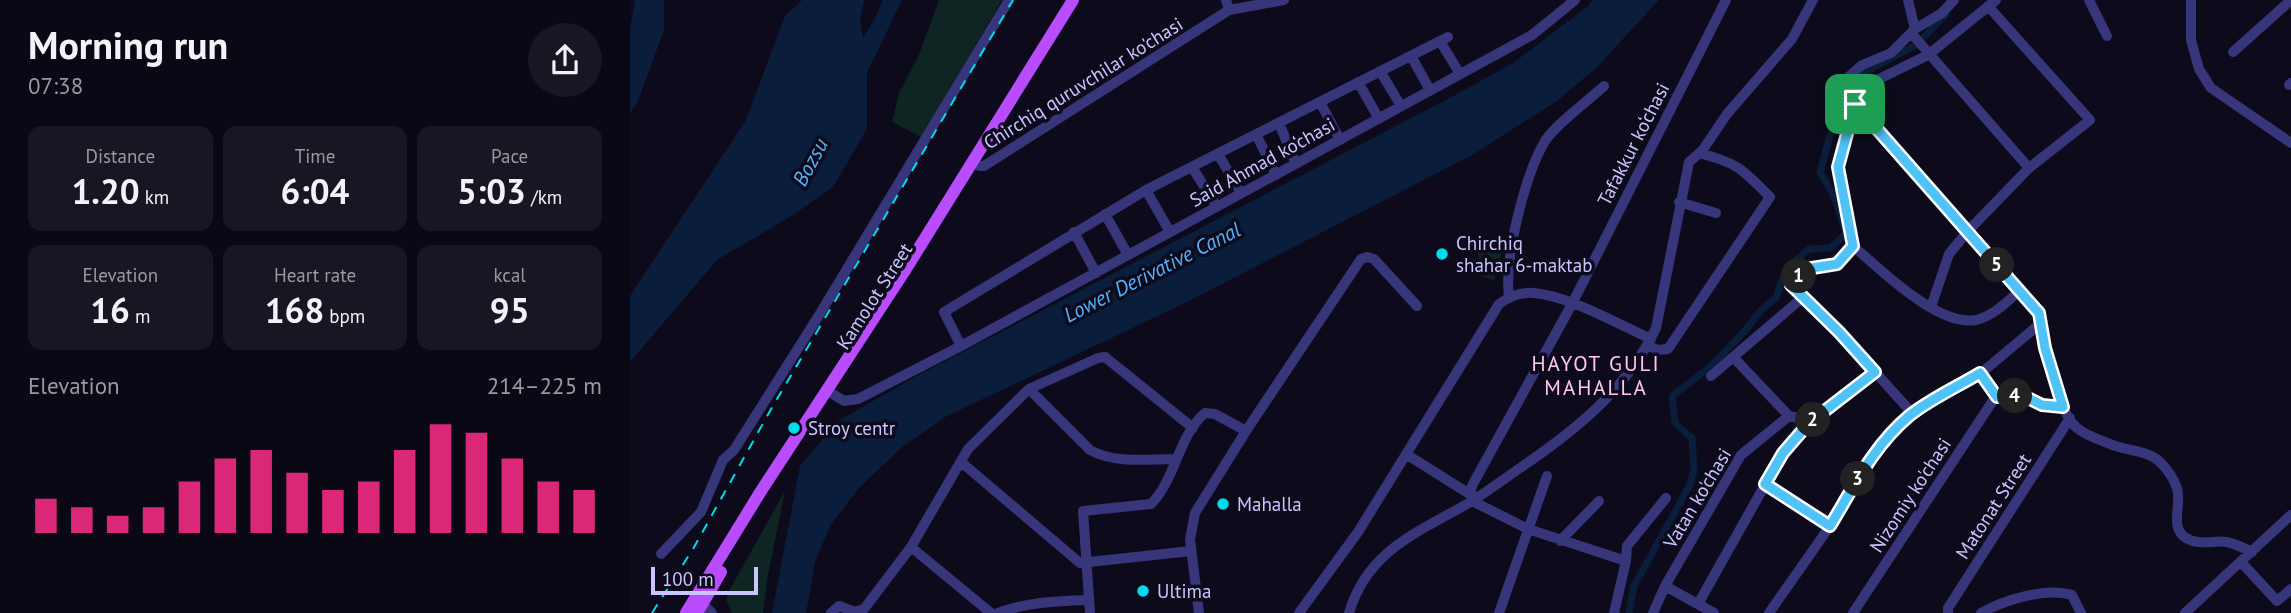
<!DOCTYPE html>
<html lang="en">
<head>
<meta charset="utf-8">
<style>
  :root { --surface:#0a0814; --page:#181622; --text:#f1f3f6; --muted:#999aa0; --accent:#db2777 }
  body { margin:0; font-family:"PT Sans",sans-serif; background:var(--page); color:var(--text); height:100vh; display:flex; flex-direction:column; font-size:26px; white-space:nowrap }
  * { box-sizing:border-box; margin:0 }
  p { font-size:23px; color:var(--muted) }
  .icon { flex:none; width:38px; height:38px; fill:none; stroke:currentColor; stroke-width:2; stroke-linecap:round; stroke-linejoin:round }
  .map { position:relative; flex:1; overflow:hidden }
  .drawer { display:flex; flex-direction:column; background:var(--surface); width:630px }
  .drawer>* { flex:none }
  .scale { position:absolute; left:21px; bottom:18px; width:107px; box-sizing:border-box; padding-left:7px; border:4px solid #cbc5ff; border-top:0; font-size:19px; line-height:24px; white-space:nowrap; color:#cbc5ff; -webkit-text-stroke:5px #0d0b1b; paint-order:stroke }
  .pin { position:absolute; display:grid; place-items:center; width:60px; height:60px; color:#fff; margin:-30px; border-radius:14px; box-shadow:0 4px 10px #0006 }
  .km { position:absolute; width:35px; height:35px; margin:-18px; border-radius:50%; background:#222; color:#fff; font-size:19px; line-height:35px; text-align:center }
  .round { display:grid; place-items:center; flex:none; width:74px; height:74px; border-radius:37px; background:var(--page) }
  .overview { display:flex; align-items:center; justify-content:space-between; height:119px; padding:0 28px }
  h1 { font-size:38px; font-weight:700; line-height:52px }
  .metrics { display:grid; grid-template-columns:repeat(3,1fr); gap:10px; height:119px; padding:7px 28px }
  .metrics div { display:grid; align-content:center; border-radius:14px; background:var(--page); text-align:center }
  .metrics b { font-size:35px; font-weight:700 }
  .metrics small { font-size:19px; font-weight:400 }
  .metrics p { font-size:19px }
  .chart { height:196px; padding:14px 28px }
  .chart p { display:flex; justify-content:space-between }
  .chart svg { width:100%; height:126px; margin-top:7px; stroke:var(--accent); stroke-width:6 }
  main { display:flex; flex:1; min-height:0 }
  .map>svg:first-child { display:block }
  .green { fill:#0e2524 }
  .water { fill:#0a1d3b }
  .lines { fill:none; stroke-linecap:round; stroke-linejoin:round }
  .canal { stroke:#0a1d3b; stroke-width:7 }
  .minor { stroke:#37367a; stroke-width:10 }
  .major { stroke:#b94cfe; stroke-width:12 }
  .rail { stroke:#01dbef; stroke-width:2; stroke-dasharray:10 9; stroke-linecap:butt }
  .route-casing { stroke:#fff; stroke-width:14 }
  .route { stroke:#4fc3f7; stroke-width:9 }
  .poi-dot { fill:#01dbef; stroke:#0d0b1b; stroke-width:2.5 }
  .labels { text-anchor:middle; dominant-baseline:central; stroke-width:7; stroke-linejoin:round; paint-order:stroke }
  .street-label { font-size:19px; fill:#cbc5ff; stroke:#0d0b1b }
  .poi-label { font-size:19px; fill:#cbc5ff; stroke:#0d0b1b; text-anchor:start }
  .water-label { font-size:21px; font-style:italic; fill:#53b2fe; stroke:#0d0b1b }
  .neighbourhood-label { font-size:21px; letter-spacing:2px; fill:#ffc7eb; stroke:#0d0b1b }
</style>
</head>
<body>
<main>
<section class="drawer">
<div class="overview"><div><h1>Morning run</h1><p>07:38</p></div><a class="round"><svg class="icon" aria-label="share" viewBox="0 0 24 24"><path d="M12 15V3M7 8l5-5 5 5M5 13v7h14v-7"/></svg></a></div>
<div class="metrics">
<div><p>Distance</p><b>1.20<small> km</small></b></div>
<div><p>Time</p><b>6:04</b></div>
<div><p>Pace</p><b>5:03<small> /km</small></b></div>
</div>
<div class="metrics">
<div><p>Elevation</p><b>16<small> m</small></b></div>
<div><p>Heart rate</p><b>168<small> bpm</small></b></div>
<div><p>kcal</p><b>95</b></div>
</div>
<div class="chart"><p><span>Elevation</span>214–225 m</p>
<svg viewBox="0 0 160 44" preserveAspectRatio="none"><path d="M5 44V32M15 44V35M25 44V38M35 44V35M45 44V26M55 44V18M65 44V15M75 44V23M85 44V29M95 44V26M105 44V15M115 44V6M125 44V9M135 44V18M145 44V26M155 44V29"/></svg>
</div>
</section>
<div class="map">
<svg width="1661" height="613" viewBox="0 0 1661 613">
  <rect width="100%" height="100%" fill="#0d0b1b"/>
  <path class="green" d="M309,0H372L291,137L262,122L269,93L289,55Z
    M853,237L874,243L864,280L843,274Z
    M155,491L138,575L133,613H102L96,600L100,589Z"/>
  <path class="water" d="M5,0H34V30L8,101L0,114V29Z
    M172,0H234L230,21L233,38L244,20L253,0H272L237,73V129L203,187L163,215L87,260L0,362V296L116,120L155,16Z
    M963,0H1029L966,68L927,101L842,155L557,302L315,417L271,448L228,489L200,526L185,562L176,613H142L170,466L208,421L285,377L829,93L883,63L957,7Z"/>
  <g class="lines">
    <path class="canal" d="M1292,39L1316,14
      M999,613L1004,586L1060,485L1064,470L1062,438L1045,423L1042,396L1080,367L1114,332L1131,310L1146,298L1156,269L1179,249L1201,248L1216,233L1204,196L1190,172L1212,92L1239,70L1284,46"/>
    <path class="minor" d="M596,0L599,10
      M1278,0L1285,29
      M1459,0L1477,36
      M1561,0V40L1569,69L1581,88L1661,143
      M1281,33L1399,168
      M810,41L830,74
      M1603,52L1661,0
      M781,56L800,90
      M750,71L771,106
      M1215,80L1232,65L1261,53L1285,29L1312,13L1324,0
      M728,82L749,119
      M1659,85L1661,83
      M690,102L710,140
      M1225,104L1409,313C1414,340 1426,411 1447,428C1455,435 1470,440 1480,444C1496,451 1518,450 1530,462C1537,469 1544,479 1547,488C1552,504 1539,528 1556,538C1569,546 1584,540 1597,542C1606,544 1614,548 1622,552
      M649,123L666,164
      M626,134L646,175
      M588,154L611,193
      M349,166H354L599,10L654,0
      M562,167L587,207
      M516,190L540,232
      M1049,202L1086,213
      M475,214L498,255
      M444,232L466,273
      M1223,246L1207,167L1229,97L1249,79L1298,55L1366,0
      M1223,246L1207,264L1176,269L1162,282V288L1209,332L1282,413
      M1223,246C1250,269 1308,327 1346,320C1363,316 1377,302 1390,290
      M879,296C874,258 895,175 915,141C925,125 959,100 974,86
      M1301,307L1319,254L1337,232L1399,168L1460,120L1358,6
      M1018,345L1027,350L1038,349L1140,197C1112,169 1108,163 1069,153
      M331,346L314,312L516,190L818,37
      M1104,358L1159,416L1181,421
      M1350,374L1367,397L1397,396L1412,405L1433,407
      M1081,376L1172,298
      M399,389L460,450C485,464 519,459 546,459
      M198,391L214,401L228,399L331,346L902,35L945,0
      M776,454L841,495
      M331,462L450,563L561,551
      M1135,484L1200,526
      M842,501L841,488L844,482L942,304L1096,0
      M842,501L898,529L996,561
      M930,541L969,501
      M281,547L361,613
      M31,554L71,512L93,460L104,450L191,312L379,0
      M1611,562L1647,601L1661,589
      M1035,586L1084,613
      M69,600L82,613
      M1068,604L1153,453L1179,423L1245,372
      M201,613L209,606L225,612L234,609L281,547L338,449L399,389L468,358L475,357L563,428
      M368,613C397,602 428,601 458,600
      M460,613L453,511L521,504C546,479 548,436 575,413L585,414L616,431
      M569,613L560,539L565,513L616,431L731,259L737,257L744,259L787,306
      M669,613L728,532L869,304C880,296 891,292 904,293C939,296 988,324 1021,339
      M719,613C738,549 790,532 842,501C858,491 874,479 890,468C946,430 997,389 1026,328L1059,162L1072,151L1097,114L1162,39L1183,0
      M869,613L917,476
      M984,613L996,561L997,546L1036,498
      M1023,613L1035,586L1111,455L1159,416
      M1139,613L1200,526L1248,447L1266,428L1282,413L1350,374L1411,323
      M1223,613L1366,396
      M1318,613V608L1440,418
      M1351,613C1374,600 1416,587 1442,595L1451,613
      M1555,613L1661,515"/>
    <path class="major" d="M56,613L131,491L274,272L443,0
      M67,613L91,572"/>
    <path class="rail" d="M22,613L63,549L140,411L383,0"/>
  </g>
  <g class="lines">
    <defs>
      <path id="route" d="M1225,104L1409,313L1415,348L1433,407L1412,405L1392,395L1367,397L1350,373C1327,387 1300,399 1279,416C1244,445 1223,488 1200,526L1135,484L1153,453L1179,423L1245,372L1209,332L1161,285L1176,269L1207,264L1223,246L1208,167Z"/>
    </defs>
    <use href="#route" class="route-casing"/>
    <use href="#route" class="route"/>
  </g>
  <g class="poi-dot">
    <circle cx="812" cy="254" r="7"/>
    <circle cx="164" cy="428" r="7"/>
    <circle cx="593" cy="504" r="7"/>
    <circle cx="513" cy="591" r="7"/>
  </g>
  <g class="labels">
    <g class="street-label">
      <text transform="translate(453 83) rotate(-32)">Chirchiq quruvchilar ko'chasi</text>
      <text transform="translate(1003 144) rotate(-63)">Tafakkur ko‘chasi</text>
      <text transform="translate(632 162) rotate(-29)">Said Ahmad ko‘chasi</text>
      <text transform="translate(244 296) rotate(-57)">Kamolot Street</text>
      <text transform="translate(1280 495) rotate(-57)">Nizomiy ko'chasi</text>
      <text transform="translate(1067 498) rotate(-59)">Vatan ko'chasi</text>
      <text transform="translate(1363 506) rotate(-57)">Matonat Street</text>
    </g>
    <g class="poi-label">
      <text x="826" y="243">Chirchiq<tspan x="826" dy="22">shahar 6-maktab</tspan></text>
      <text x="178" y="428">Stroy centr</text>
      <text x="607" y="504">Mahalla</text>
      <text x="527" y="591">Ultima</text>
    </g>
    <g class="water-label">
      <text transform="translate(180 162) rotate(-62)">Bozsu</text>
      <text transform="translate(522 272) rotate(-27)">Lower Derivative Canal</text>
    </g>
    <g class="neighbourhood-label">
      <text x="966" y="363">HAYOT GULI<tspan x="966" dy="24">MAHALLA</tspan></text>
    </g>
  </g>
</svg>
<div class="scale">100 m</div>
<div class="pin" style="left:1225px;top:104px;background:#1e9e55"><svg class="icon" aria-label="arrive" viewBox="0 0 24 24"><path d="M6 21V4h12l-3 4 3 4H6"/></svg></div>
<b class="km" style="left:1169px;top:276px">1</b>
<b class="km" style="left:1183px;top:420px">2</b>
<b class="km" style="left:1228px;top:479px">3</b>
<b class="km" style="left:1385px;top:396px">4</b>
<b class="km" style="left:1367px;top:265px">5</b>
</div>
</main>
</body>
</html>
